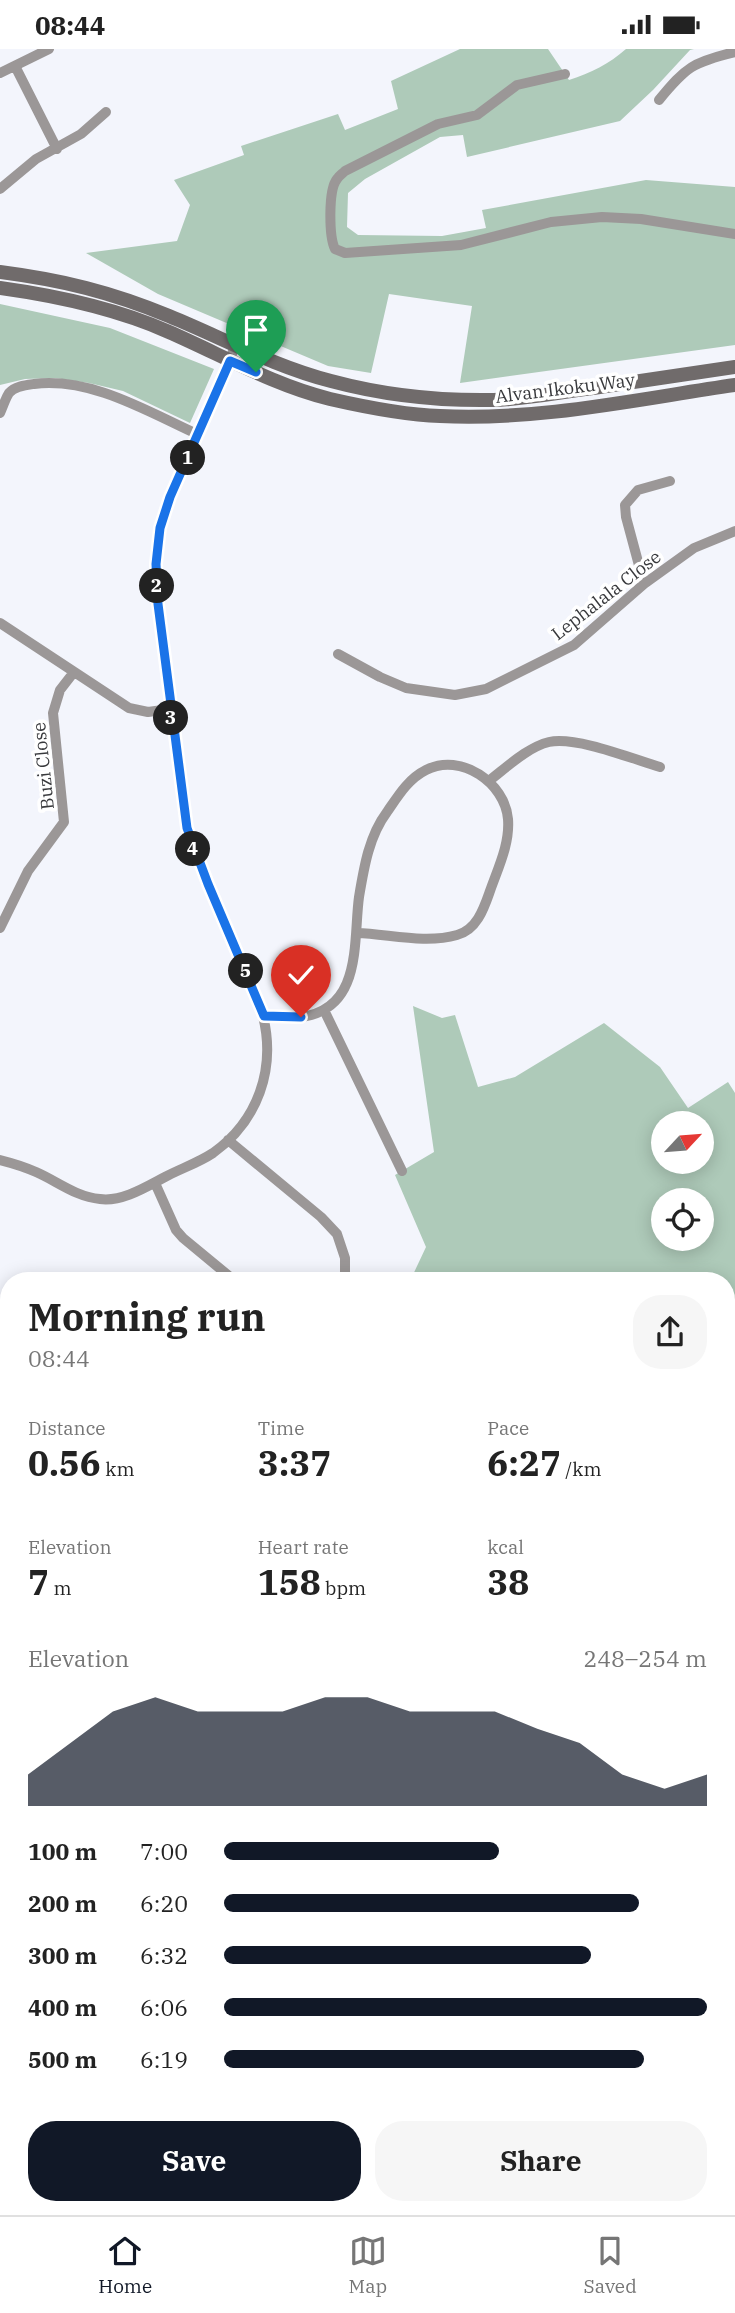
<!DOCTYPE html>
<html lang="en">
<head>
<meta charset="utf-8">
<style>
  :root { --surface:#fff; --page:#f6f6f6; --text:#222; --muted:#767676; --line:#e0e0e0; --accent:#111827 }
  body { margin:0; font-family:"IBM Plex Serif",serif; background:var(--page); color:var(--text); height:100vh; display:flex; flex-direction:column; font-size:26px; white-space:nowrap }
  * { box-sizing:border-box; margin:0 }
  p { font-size:23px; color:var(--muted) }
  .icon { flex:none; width:38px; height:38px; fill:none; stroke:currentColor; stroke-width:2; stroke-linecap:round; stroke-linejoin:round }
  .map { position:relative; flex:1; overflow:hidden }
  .details { position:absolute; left:0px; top:1223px; width:735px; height:943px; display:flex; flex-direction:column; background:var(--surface); border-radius:28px 28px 0 0; box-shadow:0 4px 18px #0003 }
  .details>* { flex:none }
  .needle { width:46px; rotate:64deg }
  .controls { position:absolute; left:651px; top:1062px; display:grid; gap:14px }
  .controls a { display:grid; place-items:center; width:63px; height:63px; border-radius:50%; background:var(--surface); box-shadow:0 4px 18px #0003; font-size:35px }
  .pin { position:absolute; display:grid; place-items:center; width:60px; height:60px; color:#fff; margin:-72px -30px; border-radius:50% 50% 50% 0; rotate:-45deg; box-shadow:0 0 7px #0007 }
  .pin .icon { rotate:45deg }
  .km { position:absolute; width:35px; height:35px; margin:-18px; border-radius:50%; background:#222; color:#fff; font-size:19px; line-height:35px; text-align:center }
  .round { display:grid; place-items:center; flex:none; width:74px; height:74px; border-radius:28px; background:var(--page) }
  .head { display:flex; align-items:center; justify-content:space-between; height:119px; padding:0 28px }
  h1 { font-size:38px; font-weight:700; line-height:52px }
  .figures { display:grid; grid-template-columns:repeat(3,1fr); gap:10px; height:119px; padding:7px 28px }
  .figures div { display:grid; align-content:center }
  .figures b { font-size:35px; font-weight:700 }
  .figures small { font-size:19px; font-weight:400 }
  .figures p { font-size:19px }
  .chart { height:196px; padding:14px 28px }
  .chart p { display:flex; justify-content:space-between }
  .chart svg { width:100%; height:126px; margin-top:7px; fill:var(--accent); opacity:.7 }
  .button { display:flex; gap:14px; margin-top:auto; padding:14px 28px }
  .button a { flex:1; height:80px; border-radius:28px; background:var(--accent); color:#fff; font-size:28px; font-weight:700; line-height:80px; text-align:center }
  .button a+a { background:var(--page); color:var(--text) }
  ul { padding:0 28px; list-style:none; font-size:23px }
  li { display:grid; grid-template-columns:112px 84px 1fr; align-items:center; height:52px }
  li i { height:18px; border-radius:9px; background:var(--accent) }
  .status { display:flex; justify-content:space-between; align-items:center; height:49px; padding:0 35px; background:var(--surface); direction:ltr }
  .status svg { height:19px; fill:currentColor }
  .tab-bar { display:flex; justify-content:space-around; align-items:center; height:98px; border-top:2px solid var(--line); background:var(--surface); font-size:19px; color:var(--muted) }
  .tab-bar a { display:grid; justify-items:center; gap:4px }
  .tab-bar .selected { color:var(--accent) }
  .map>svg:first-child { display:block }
  .green { fill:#aecab9; fill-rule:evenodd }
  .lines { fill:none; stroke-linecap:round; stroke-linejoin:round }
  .river { stroke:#85a7c1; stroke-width:16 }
  .street { stroke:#9b9797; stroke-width:10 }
  .secondary { stroke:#706b6b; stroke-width:14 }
  .route-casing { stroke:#fff; stroke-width:14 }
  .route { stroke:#1a73e8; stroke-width:9 }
  .labels { text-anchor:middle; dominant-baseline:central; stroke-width:7; stroke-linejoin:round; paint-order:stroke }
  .street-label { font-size:18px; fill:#38393c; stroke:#fff }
</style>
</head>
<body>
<div class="status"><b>08:44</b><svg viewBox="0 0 49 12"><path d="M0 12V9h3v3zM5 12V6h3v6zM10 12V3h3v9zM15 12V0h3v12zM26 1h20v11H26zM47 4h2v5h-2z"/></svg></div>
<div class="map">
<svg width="735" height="2166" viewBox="0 0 735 2166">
  <rect width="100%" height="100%" fill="#f3f5fc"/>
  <path class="green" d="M460,0H548L569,31C591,24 609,15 626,0H694L690,1L653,41L620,72L467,108L463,86L440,88L365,130L348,144L347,178L358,186L442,187L486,179L482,161L646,131L735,138V296L460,334L472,257L389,245L371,324L328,317L158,245L86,204L177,192L190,156L174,131L244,106L241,97L338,65L345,81L398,60L391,32Z
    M0,255L110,279L214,320L190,374L123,342L89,334L55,329L25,330L0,336Z
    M413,957L442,969L455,966L478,1038L515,1028L604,974L660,1018L688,1059L728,1033L735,1044V1405L726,1419V1232H410L426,1198L395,1126L434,1103ZM663,1074H702V1113H663ZM663,1152H702V1190H663Z
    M735,1448V1589L726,1590V1461Z"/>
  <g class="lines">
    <path class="river" d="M726,1504H735
      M0,1892L9,1890"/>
    <path class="street" d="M15,17L57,100
      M0,24L49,0
      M565,25L517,36L477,66L438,75L345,122C342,125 339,127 337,130C328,141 329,188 335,200L345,204L461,196L551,173L602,168L641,170L735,185
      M659,51C686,18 693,13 735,3
      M0,140L36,110L81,85L106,63
      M0,364C3,358 5,350 9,344C15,337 26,336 34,335C92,328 148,363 199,386
      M644,535L626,468L625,456L638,441L670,432
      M0,574L129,659L148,663L170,660
      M338,605L380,628L406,639L455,646L486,640L574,596L644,535L694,499L735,482
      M490,731C507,718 528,698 549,693C576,687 633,710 660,718
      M0,879L28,822L64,773L53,664L60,641L74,623
      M324,961L402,1122
      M263,967C275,968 289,970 301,968C363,960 353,892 359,848C364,818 369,787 387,763C398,747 408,730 426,721C461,703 505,734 508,770C510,795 498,819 490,842C484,859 477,881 457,886C425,895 389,885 357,884
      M228,1091L321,1168L337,1185L345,1209V1232
      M0,1111C12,1114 25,1118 36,1123C57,1132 76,1148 100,1150C122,1153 146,1138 165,1128C180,1120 198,1114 213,1104C258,1072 276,1020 263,967L208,835L187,779L157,555L155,515L160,479L170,448L235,298
      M155,1134L176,1181L183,1189L235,1232
      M0,1415L9,1417
      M0,1581L9,1596
      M726,1637H735
      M0,1753L9,1749
      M726,1832L735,1827
      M726,1921L735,1914
      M130,2158L154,2166
      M273,2158L278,2166
      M567,2158L570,2166
      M31,2166L55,2158
      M307,2166L319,2158
      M458,2166L470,2162L489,2165L502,2158"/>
    <path class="secondary" d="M0,223C62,231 111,243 169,267C223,289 273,317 331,332C383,346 439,352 493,351C527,350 560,343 593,339C641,332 688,325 735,318
      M0,239C58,247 115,259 169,283C222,306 273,336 330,350C365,358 404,366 440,367C539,372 638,350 735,336"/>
  </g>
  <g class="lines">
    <defs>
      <path id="route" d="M256,323L230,312L170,448L160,479L156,515L158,555L187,779L208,835L264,967L301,968"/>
    </defs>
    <use href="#route" class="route-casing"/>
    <use href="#route" class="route"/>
  </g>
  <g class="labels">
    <g class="street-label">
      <text transform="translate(565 339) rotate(-7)">Alvan Ikoku Way</text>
      <text transform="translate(606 546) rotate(-38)">Lephalala Close</text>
      <text transform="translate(43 717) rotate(-96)">Buzi Close</text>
    </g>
  </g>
</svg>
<div class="controls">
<a><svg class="needle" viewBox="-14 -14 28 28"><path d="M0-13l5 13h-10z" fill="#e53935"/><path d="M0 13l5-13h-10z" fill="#767676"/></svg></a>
<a><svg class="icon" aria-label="locate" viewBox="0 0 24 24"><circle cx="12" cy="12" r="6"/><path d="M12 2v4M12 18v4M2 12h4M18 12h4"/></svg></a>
</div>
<div class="pin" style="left:256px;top:323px;background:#1e9e55"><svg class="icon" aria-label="arrive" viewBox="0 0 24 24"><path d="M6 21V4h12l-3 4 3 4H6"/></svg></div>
<div class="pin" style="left:301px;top:968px;background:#d93025"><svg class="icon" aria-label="check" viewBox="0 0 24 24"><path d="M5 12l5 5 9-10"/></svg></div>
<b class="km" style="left:188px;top:409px">1</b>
<b class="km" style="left:157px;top:537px">2</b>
<b class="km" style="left:171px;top:669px">3</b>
<b class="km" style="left:193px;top:800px">4</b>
<b class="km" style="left:246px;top:922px">5</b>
<section class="details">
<div class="head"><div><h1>Morning run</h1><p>08:44</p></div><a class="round"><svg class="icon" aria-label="share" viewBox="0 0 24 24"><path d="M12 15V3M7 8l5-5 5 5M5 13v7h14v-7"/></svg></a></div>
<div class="figures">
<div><p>Distance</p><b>0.56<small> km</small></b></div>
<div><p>Time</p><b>3:37</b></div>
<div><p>Pace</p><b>6:27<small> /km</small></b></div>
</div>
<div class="figures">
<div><p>Elevation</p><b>7<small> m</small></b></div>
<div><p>Heart rate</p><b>158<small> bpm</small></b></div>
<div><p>kcal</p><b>38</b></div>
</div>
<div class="chart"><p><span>Elevation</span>248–254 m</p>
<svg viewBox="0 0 160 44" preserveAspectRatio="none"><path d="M0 44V33L10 22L20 11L30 6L40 11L50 11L60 11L70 6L80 6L90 11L100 11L110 11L120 17L130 22L140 33L150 38L160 33V44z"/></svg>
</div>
<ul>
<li><b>100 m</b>7:00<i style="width:57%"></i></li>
<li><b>200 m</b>6:20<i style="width:86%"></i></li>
<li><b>300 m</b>6:32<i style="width:76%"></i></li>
<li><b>400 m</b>6:06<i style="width:100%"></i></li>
<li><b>500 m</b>6:19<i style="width:87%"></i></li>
</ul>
<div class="button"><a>Save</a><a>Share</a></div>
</section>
</div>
<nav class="tab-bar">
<a class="selected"><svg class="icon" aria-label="home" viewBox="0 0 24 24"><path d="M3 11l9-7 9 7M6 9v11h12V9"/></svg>Home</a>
<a><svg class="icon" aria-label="map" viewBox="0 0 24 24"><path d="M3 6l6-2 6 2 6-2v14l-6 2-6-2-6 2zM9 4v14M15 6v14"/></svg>Map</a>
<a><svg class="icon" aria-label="saved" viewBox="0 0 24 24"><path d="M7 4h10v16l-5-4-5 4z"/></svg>Saved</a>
</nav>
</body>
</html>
